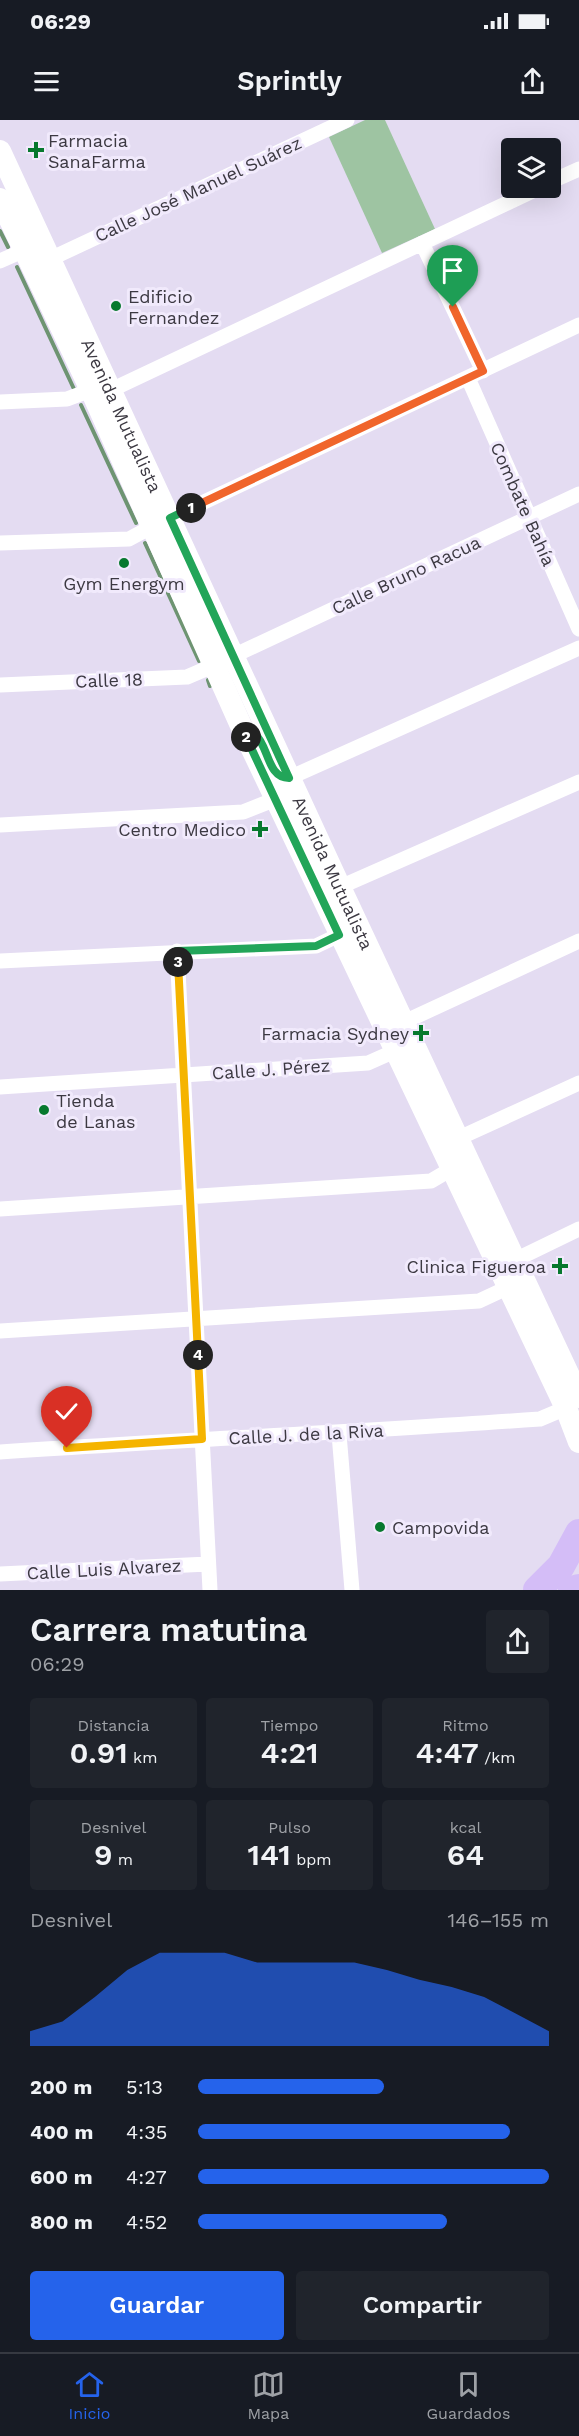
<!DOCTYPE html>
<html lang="es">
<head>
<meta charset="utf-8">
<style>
  :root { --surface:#171b24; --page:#20242c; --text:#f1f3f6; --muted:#9ea1a6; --line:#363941; --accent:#2563eb }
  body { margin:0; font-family:"Work Sans",sans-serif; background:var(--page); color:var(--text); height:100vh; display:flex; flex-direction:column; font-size:22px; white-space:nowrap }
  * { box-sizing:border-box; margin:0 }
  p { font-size:20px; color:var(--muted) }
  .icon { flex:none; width:33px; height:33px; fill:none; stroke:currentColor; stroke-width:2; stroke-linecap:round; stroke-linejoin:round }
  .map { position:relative; height:1470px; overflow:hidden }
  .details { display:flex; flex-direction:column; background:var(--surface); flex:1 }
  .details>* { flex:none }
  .fabs { position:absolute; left:501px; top:18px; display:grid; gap:12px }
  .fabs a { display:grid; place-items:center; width:60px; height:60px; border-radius:6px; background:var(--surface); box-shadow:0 6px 24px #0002; font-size:30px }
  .pin { position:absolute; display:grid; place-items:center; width:51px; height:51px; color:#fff; margin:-62px -26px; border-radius:50% 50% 50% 0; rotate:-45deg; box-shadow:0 0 6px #0007 }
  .pin .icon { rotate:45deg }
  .km { position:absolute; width:30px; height:30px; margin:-15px; border-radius:50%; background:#222; color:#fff; font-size:16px; line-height:30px; text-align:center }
  .round { display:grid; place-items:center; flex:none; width:63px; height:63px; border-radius:6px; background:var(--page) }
  .head { display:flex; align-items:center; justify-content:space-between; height:102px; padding:0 30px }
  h1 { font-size:33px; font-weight:600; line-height:45px }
  .metrics { display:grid; grid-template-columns:repeat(3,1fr); gap:9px; height:102px; padding:6px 30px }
  .metrics div { display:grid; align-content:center; border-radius:6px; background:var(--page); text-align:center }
  .metrics b { font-size:30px; font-weight:600 }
  .metrics small { font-size:16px; font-weight:400 }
  .metrics p { font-size:16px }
  .chart { height:168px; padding:12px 30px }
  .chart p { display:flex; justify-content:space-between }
  .chart svg { width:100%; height:108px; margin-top:6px; fill:var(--accent); opacity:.7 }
  .primary-button { display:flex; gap:12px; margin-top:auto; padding:12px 30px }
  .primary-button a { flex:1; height:69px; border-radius:6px; background:var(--accent); color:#fff; font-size:24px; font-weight:600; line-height:69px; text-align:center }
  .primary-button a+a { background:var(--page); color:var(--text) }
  ul { padding:0 30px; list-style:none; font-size:20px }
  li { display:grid; grid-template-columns:96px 72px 1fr; align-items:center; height:45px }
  li i { height:15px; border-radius:8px; background:var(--accent) }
  .status { display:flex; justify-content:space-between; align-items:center; height:42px; padding:0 30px; background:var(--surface); direction:ltr }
  .status svg { height:16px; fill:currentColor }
  header { display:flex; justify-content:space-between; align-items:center; height:78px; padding:0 30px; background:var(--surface); font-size:27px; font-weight:600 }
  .tab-bar { display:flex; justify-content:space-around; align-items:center; height:84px; border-top:2px solid var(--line); background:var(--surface); font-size:16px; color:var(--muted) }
  .tab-bar a { display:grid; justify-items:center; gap:3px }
  .tab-bar .on { color:var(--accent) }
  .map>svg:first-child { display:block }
  .green { fill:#9ec4a2 }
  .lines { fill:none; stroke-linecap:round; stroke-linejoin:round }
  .stream { stroke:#6e9472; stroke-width:4 }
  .street { stroke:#fff; stroke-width:15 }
  .secondary { stroke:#fff; stroke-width:22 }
  .highway { stroke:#d4bdf7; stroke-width:28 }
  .split-1-casing { stroke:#fff; stroke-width:12 }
  .split-2-casing { stroke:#fff; stroke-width:12 }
  .split-3-casing { stroke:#fff; stroke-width:12 }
  .split-4-casing { stroke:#fff; stroke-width:12 }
  .split-5-casing { stroke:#fff; stroke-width:12 }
  .split-1 { stroke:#f0652b; stroke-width:8 }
  .split-2 { stroke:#22a559; stroke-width:8 }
  .split-3 { stroke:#22a559; stroke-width:8 }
  .split-4 { stroke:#f5b400; stroke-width:8 }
  .split-5 { stroke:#f5b400; stroke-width:8 }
  .poi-dot { fill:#07792e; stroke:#f1eafc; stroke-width:2 }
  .labels { text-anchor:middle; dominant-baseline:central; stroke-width:6; stroke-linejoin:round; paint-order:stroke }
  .poi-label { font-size:18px; fill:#3c3942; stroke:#f1eafc; text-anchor:start }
  .street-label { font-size:18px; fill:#3c3942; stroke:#f1eafc }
</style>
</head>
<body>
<div class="status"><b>06:29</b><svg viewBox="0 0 49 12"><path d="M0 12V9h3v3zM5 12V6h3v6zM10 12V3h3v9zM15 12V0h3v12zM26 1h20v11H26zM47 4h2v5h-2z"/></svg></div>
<header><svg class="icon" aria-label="menu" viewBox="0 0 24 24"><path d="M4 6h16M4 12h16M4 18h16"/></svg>Sprintly<svg class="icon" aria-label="share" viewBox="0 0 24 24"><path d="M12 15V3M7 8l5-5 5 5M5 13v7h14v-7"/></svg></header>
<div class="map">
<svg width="579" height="1470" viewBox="0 0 579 1470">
  <rect width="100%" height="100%" fill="#e4dcf2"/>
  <path class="green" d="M365,0H385L435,109L382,133L329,17Z"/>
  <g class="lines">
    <path class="stream" d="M0,111L8,127
      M17,147L74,269
      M81,285L136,403
      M145,423L199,541
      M208,560L210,566"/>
    <path class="street" d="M550,62L579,49
      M422,123L483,251
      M50,139L347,0
      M0,141L25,130
      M468,258L579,509
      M111,270L539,68
      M0,282L67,279L91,270
      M170,398L579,205
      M0,423L129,419L153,406
      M233,536L579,374
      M0,565L187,557L215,545
      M289,658L579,528
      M0,705L243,692L276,679
      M340,767L579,662
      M177,831L210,1470
      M0,841L316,826L339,815
      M404,902L579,821
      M0,967L368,943L395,931
      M459,1018L579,963
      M0,1089L431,1061L453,1048
      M515,1140L579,1109
      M0,1211L479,1181L509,1167
      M339,1314L352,1470
      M0,1332C180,1320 360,1312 540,1299L566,1288
      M0,1454L208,1444"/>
    <g class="secondary">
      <path id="s1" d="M0,31L340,767L579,1277"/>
      <path d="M0,79L91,270L242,608L566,1288L579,1322"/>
    </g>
    <path class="highway" d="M537,1470L561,1446L579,1413
      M572,1470L579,1468"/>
  </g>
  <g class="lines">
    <defs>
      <path id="split-1" d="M191,388L483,251L453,187"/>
      <path id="split-2" d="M191,388L170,398L289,658C267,658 269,626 255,614C252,611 246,610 242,608L246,617"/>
      <path id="split-3" d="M178,842L177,831L316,826L339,815L246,617"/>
      <path id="split-4" d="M178,842L198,1235"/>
      <path id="split-5" d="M67,1328L202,1319L198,1235"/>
    </defs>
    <use href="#split-1" class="split-1-casing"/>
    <use href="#split-2" class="split-2-casing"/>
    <use href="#split-3" class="split-3-casing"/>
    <use href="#split-4" class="split-4-casing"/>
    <use href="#split-5" class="split-5-casing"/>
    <use href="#split-1" class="split-1"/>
    <use href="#split-2" class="split-2"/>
    <use href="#split-3" class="split-3"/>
    <use href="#split-4" class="split-4"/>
    <use href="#split-5" class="split-5"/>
  </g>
  <g class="poi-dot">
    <path d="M33 21h6v6h6v6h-6v6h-6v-6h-6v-6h6z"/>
    <circle cx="116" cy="186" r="6"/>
    <circle cx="124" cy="443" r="6"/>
    <path d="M257 700h6v6h6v6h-6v6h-6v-6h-6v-6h6z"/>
    <path d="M418 904h6v6h6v6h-6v6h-6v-6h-6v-6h6z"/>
    <circle cx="44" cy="990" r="6"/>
    <path d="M557 1137h6v6h6v6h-6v6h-6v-6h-6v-6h6z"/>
    <circle cx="380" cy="1407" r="6"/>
  </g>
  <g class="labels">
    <g class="poi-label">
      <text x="48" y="20">Farmacia<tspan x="48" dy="21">SanaFarma</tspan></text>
      <text x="128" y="176">Edificio<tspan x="128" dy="21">Fernandez</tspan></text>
      <text x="124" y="463" text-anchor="middle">Gym Energym</text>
      <text x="246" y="709" text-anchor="end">Centro Medico</text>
      <text x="409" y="913" text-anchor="end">Farmacia Sydney</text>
      <text x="56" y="980">Tienda<tspan x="56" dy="21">de Lanas</tspan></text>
      <text x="546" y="1146" text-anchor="end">Clinica Figueroa</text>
      <text x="392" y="1407">Campovida</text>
    </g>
    <g class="street-label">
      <text transform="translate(198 69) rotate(-25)">Calle José Manuel Suárez</text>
      <text stroke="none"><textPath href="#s1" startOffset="291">Avenida Mutualista</textPath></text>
      <text transform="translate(523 384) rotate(66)">Combate Bahía</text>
      <text transform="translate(406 455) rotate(-25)">Calle Bruno Racua</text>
      <text transform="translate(109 560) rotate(-2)">Calle 18</text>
      <text stroke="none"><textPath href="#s1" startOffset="795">Avenida Mutualista</textPath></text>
      <text transform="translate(271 949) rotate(-4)">Calle J. Pérez</text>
      <text transform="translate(306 1314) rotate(-3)">Calle J. de la Riva</text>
      <text transform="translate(104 1449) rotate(-3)">Calle Luis Alvarez</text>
    </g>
  </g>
</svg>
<div class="fabs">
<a><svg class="icon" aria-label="layers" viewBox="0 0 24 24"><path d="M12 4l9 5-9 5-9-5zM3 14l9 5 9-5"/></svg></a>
</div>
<div class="pin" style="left:453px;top:187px;background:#1e9e55"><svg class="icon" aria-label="arrive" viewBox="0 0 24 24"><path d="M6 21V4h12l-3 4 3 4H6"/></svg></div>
<div class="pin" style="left:67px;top:1328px;background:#d93025"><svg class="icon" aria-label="check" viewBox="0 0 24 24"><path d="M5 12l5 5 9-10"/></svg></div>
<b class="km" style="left:191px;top:388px">1</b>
<b class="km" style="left:246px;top:617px">2</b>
<b class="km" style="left:178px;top:842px">3</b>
<b class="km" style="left:198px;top:1235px">4</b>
</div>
<section class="details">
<div class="head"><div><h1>Carrera matutina</h1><p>06:29</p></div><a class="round"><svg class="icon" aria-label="share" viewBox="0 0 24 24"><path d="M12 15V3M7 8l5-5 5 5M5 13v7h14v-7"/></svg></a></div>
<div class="metrics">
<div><p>Distancia</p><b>0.91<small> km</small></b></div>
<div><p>Tiempo</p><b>4:21</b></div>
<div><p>Ritmo</p><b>4:47<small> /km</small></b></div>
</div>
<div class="metrics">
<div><p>Desnivel</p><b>9<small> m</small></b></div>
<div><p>Pulso</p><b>141<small> bpm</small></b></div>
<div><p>kcal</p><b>64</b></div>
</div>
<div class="chart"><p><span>Desnivel</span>146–155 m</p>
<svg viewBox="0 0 160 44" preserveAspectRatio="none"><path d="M0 44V38L10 34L20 24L30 13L40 6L50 6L60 6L70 10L80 10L90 10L100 10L110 13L120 17L130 20L140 24L150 31L160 38V44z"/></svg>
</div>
<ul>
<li><b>200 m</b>5:13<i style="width:53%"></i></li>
<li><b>400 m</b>4:35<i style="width:89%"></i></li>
<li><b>600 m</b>4:27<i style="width:100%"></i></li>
<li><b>800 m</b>4:52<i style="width:71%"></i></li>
</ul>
<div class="primary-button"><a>Guardar</a><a>Compartir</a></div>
</section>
<nav class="tab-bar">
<a class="on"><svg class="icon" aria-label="home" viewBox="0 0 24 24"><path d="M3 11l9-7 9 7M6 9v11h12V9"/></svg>Inicio</a>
<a><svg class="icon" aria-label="map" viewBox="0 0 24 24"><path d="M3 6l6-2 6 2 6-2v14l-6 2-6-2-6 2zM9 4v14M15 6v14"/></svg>Mapa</a>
<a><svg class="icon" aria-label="saved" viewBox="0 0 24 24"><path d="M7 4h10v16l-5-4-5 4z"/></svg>Guardados</a>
</nav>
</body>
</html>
